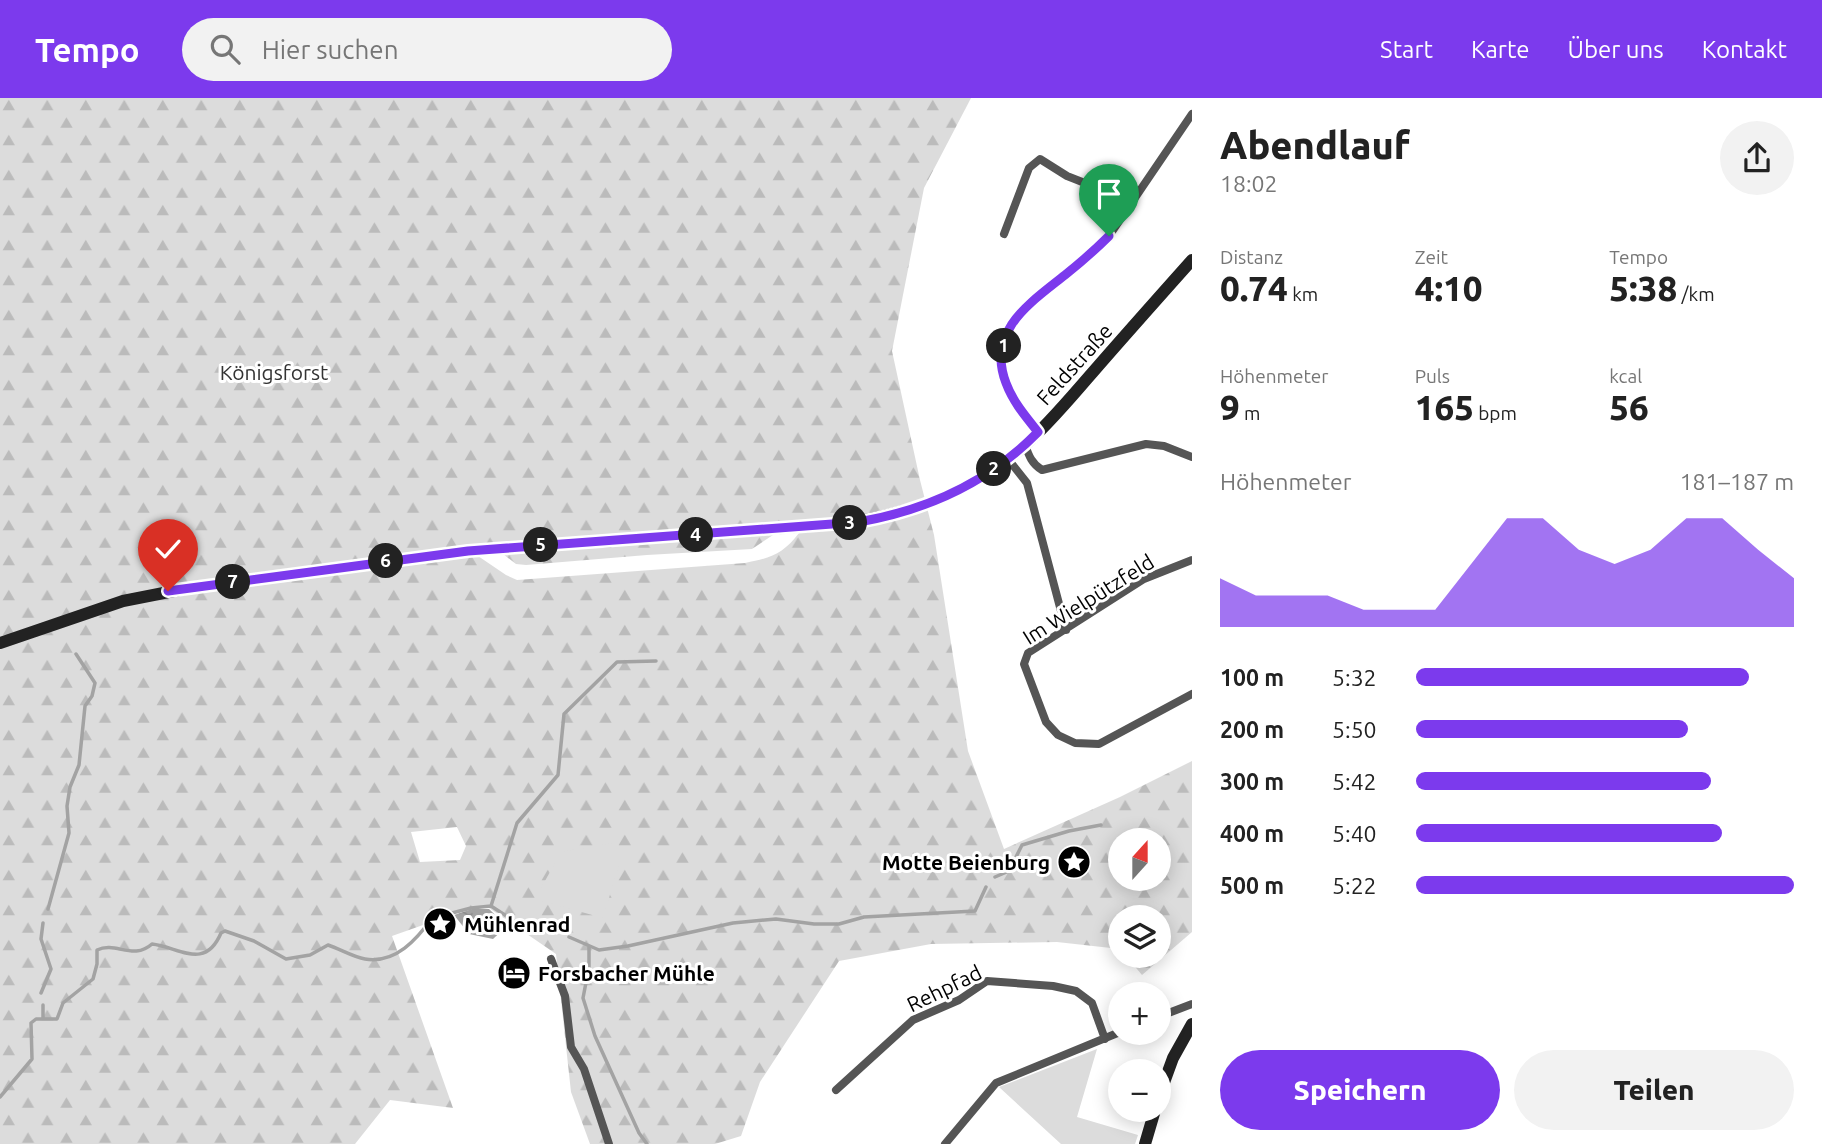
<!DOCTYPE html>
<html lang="de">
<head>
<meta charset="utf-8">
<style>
  :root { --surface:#fff; --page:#f2f2f2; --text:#222; --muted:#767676; --accent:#7c3aed }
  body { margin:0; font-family:Ubuntu,sans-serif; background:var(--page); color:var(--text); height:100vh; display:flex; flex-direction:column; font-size:26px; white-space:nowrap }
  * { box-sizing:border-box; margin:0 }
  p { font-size:23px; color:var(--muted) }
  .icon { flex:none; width:38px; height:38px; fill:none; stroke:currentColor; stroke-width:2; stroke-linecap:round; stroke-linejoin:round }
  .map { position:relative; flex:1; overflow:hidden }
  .side { display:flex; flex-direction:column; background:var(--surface); width:630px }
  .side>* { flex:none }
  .needle { width:46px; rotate:21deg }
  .fabs { position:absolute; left:1108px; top:730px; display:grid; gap:14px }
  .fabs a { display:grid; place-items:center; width:63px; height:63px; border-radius:50%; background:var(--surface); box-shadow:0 4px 18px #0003; font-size:35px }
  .pin { position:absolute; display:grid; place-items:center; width:60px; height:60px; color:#fff; margin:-72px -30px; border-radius:50% 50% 50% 0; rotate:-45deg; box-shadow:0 0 7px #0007 }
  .pin .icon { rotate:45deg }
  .km { position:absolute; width:35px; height:35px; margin:-18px; border-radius:50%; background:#222; color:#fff; font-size:19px; line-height:35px; text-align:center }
  .round { display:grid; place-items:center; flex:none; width:74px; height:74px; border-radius:37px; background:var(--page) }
  .headline { display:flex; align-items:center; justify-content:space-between; height:119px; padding:0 28px }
  h1 { font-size:38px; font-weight:800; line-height:52px }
  .metrics { display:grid; grid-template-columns:repeat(3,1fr); gap:10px; height:119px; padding:7px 28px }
  .metrics div { display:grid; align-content:center }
  .metrics b { font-size:35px; font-weight:800 }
  .metrics small { font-size:19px; font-weight:400 }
  .metrics p { font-size:19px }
  .chart { height:196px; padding:14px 28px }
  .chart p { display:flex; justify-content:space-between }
  .chart svg { width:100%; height:126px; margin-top:7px; fill:var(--accent); opacity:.7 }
  .action { display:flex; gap:14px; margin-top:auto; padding:14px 28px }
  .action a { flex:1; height:80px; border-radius:42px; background:var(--accent); color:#fff; font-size:28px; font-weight:800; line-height:80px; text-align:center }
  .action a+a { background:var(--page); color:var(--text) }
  ul { padding:0 28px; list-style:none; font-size:23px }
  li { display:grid; grid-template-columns:112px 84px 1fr; align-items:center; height:52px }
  li i { height:18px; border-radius:9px; background:var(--accent) }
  header { display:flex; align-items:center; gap:42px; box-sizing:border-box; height:98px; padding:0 35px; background:var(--accent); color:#fff }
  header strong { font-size:33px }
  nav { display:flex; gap:38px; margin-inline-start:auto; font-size:24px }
  .search { width:490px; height:63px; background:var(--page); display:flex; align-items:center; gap:18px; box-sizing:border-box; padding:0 24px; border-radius:38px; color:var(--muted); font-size:26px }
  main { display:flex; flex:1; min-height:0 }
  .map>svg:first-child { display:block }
  .forest { fill:url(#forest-firs); fill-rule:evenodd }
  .park { fill:#dcdcdc }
  .water { fill:url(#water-ripples) }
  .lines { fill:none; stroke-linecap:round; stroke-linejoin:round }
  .stream { stroke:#a3a3a3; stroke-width:3.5 }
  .street { stroke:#555; stroke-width:8 }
  .secondary { stroke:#222; stroke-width:12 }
  .route-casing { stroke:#fff; stroke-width:14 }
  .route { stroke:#7c3aed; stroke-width:9 }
  .labels { text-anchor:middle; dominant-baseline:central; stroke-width:6; stroke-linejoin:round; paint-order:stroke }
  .street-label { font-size:21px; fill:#000; stroke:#fff }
  .park-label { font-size:21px; fill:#333; stroke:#fff }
  .poi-label { font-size:21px; font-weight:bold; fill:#000; stroke:#fff; text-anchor:start }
</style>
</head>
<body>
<header>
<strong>Tempo</strong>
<div class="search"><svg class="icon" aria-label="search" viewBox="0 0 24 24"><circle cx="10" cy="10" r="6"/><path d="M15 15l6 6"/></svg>Hier suchen</div>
<nav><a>Start</a><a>Karte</a><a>Über uns</a><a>Kontakt</a></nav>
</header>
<main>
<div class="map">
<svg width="1192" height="1046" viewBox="0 0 1192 1046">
  <defs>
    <pattern id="forest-firs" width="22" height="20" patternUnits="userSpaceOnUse" patternTransform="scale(1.75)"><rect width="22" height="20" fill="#dcdcdc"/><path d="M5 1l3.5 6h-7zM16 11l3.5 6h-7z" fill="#bbb"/></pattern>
    <pattern id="water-ripples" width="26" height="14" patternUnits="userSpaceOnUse" patternTransform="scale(1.75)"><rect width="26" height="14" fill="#a3a3a3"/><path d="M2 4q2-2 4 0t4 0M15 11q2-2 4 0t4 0" fill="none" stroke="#8b8b8b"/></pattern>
  </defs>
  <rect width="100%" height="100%" fill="#fff"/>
  <path class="forest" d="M0,0H971L924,90L892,253L920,382L934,437L968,653L1004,751L1120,699L1192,663V834L1142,877L1126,858H1158V819H1120V851L1057,844L931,846L839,863L760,984L741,1038L715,1046H590L571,994L556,856L489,810H471L392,838L453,1010L390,1002L355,1046H0ZM799,435C783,456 771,460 745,465L517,482L506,477L478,458L503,456L516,466L526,467L647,457L752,451L773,437ZM457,729L466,748L460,762L420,764L411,734ZM1120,742H1158V780H1120Z"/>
  <path class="park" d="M618,744L620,763L603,820L535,801L561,754Z
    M1097,951L1077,1019L1138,1037L1135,1046H1061L999,989Z"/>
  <path class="water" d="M472,811H489L507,828L493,841L469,836L454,817Z"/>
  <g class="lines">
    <path class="stream" d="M995,779L1009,773L1022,747L1069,733L1101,727
      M491,808L517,725L558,677L564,616L617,564L656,563
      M48,811L69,735L67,708L70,689L79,667L85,608L92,598L95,585L76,556
      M452,815L471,810L491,808L517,825L555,835
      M569,839L599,852L628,848L733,825L776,821L814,826H839L864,819L975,813L986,789
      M589,849V869L583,900L595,938L639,1035L647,1046
      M41,895L51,871L41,841L43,825
      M43,921V907
      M0,999L32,961L31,925L36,921H57L63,905L93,881L97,866V852C116,843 133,863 152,846C179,849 205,873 221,835L225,833L254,843L286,861L310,857L328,847C340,851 353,859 365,861C396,866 417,841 433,819"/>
    <path class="street" d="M1004,136L1029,70L1040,61L1067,78L1133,104
      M1038,334C1005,293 986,261 1021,212L1088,158L1109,138L1192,16
      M1025,347C1029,358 1032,366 1042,372L1146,346L1164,348L1192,359
      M1008,361L1027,385L1066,532
      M1192,462L1144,481L1028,555L1024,566L1046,624L1058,637L1075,645L1099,646L1192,596
      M551,861L565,898L571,949L584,971L609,1046
      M1158,919L1192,906
      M836,992L913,922L959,902L987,883L1053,888L1076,893L1092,905L1105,941
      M945,1046L996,985L1120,934"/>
    <path class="secondary" d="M0,545L123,503L189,490L468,453L835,426C906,419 970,395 1024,348C1049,326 1071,299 1093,274C1126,236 1159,199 1192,162
      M1158,1001L1173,960L1192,926
      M1145,1046L1155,1012"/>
  </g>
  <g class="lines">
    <defs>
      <path id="route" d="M168,493L468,453L859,424C927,412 989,384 1038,334C1026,319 1013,304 1006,285C986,233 1030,205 1065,177C1080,165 1095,152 1109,138"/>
    </defs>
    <use href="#route" class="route-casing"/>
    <use href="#route" class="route"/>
  </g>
  <defs>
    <symbol id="sight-disc" viewBox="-11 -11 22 22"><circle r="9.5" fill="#000" stroke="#fff"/><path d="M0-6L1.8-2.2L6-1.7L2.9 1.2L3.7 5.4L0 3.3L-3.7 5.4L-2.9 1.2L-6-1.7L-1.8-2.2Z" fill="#fff"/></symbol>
    <symbol id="hotel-disc" viewBox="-11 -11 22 22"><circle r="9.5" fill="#000" stroke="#fff"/><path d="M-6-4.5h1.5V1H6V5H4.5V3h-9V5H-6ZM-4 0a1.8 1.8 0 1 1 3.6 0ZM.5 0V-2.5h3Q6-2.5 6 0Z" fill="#fff"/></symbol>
  </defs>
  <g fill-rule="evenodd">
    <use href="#sight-disc" x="1055" y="745" width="38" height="38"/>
    <use href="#sight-disc" x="421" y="807" width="38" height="38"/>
    <use href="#hotel-disc" x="495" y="856" width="38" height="38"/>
  </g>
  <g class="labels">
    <g class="street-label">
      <text transform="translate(1074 266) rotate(-48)">Feldstraße</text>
      <text transform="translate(1088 501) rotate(-32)">Im Wielpützfeld</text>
      <text transform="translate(944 890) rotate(-26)">Rehpfad</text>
    </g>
    <g class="park-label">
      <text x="274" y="274">Königsforst</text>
    </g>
    <g class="poi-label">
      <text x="1050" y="764" text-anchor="end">Motte Beienburg</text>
      <text x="464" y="826">Mühlenrad</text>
      <text x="538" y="875">Forsbacher Mühle</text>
    </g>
  </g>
</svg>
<div class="fabs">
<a><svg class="needle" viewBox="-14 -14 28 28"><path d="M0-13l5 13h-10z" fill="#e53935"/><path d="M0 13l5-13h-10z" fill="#767676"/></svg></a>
<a><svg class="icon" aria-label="layers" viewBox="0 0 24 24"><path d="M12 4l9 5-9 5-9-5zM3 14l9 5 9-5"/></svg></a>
<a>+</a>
<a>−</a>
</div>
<div class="pin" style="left:1109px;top:138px;background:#1e9e55"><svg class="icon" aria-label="arrive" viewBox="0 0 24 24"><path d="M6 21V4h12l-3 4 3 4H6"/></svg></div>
<div class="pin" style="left:168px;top:493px;background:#d93025"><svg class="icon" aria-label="check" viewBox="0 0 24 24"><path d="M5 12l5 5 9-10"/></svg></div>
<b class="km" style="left:1004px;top:248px">1</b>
<b class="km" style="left:994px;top:371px">2</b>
<b class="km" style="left:850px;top:425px">3</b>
<b class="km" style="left:696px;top:437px">4</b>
<b class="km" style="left:541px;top:447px">5</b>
<b class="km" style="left:386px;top:463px">6</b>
<b class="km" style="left:233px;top:484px">7</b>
</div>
<section class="side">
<div class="headline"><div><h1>Abendlauf</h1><p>18:02</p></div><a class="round"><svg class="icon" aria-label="share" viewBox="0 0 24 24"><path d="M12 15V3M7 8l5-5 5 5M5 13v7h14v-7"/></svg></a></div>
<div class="metrics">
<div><p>Distanz</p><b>0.74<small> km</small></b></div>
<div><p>Zeit</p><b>4:10</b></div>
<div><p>Tempo</p><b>5:38<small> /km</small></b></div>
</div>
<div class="metrics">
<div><p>Höhenmeter</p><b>9<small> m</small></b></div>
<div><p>Puls</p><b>165<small> bpm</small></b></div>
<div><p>kcal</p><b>56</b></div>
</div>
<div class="chart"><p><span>Höhenmeter</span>181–187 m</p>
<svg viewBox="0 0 160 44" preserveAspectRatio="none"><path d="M0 44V27L10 33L20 33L30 33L40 38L50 38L60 38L70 22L80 6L90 6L100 17L110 22L120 17L130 6L140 6L150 17L160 27V44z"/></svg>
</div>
<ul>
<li><b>100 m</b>5:32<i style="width:88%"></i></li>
<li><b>200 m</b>5:50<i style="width:72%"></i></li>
<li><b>300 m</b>5:42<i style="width:78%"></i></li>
<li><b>400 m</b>5:40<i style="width:81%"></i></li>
<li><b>500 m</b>5:22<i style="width:100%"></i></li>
</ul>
<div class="action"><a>Speichern</a><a>Teilen</a></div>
</section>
</main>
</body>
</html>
